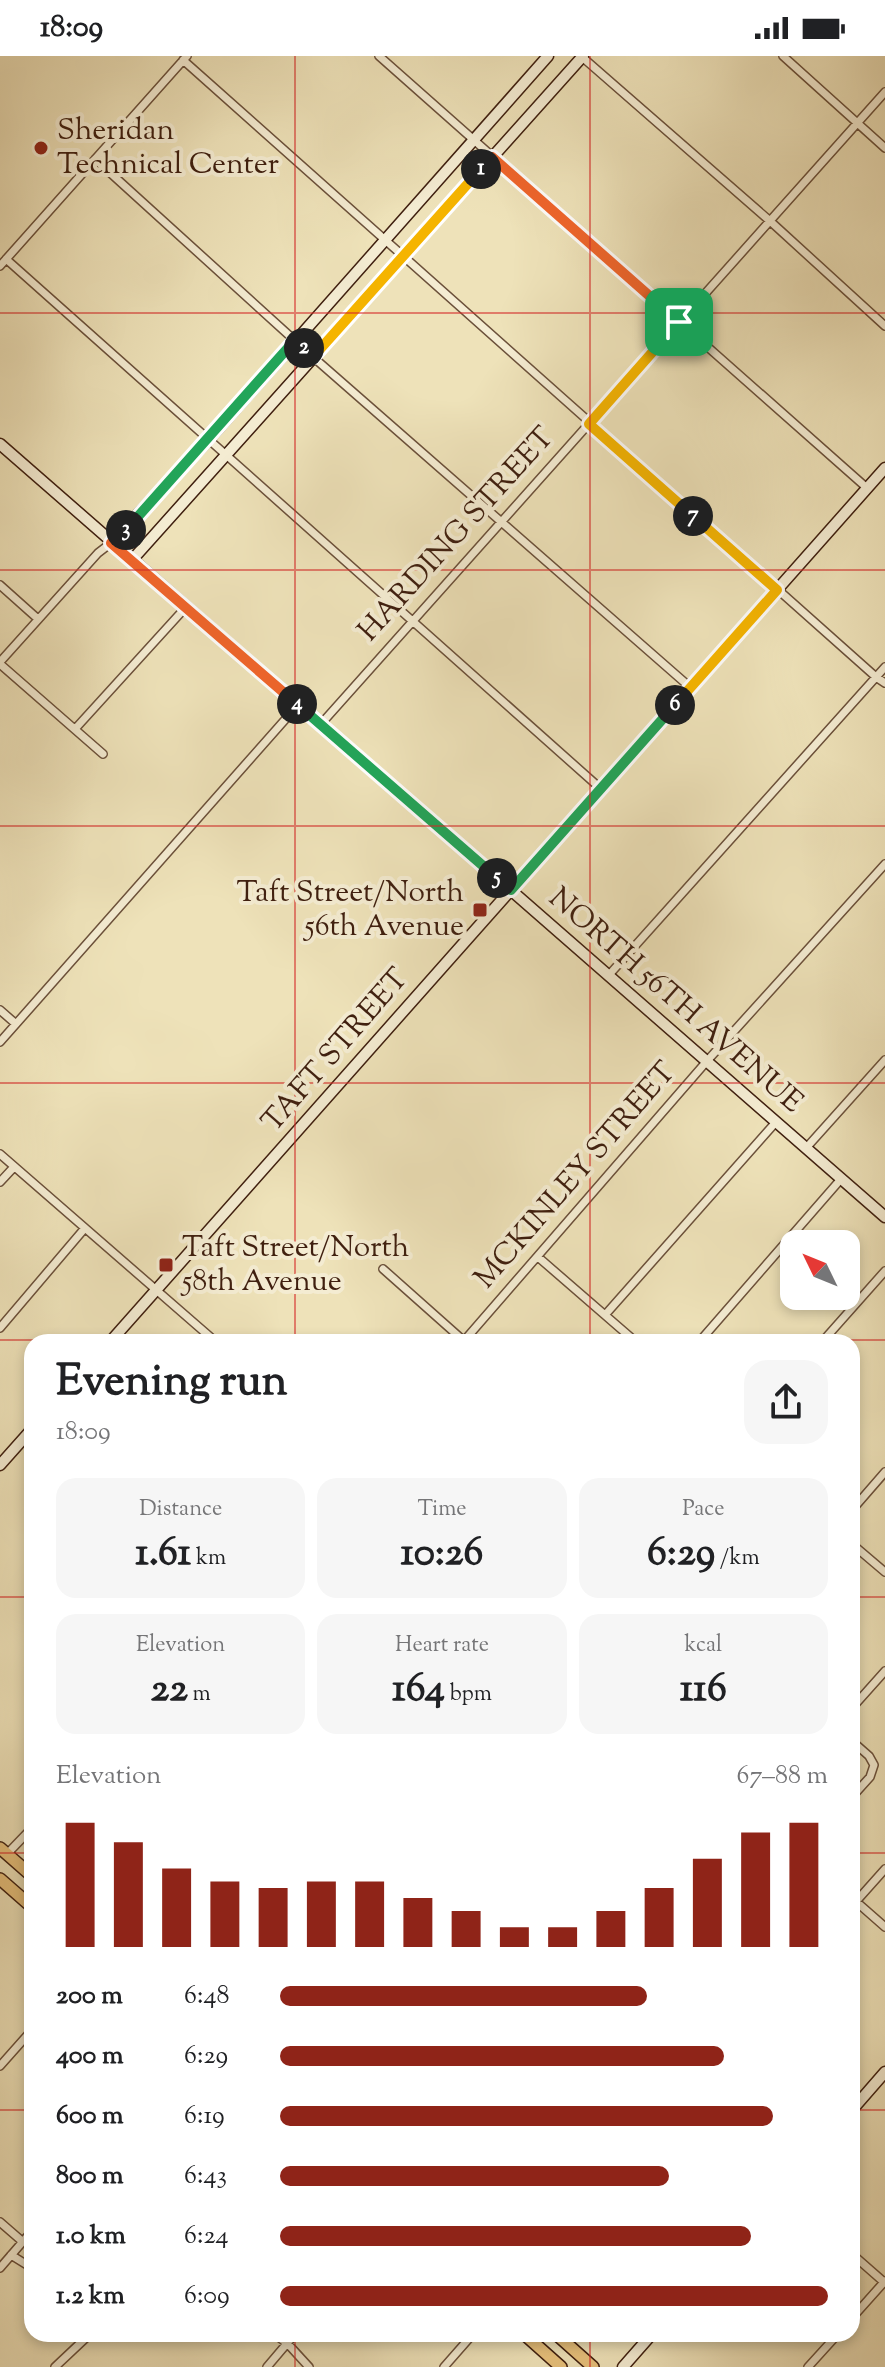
<!DOCTYPE html>
<html lang="en">
<head>
<meta charset="utf-8">
<style>
  :root { --surface:#fff; --page:#f6f6f6; --text:#202124; --muted:#757577; --accent:#8f2418 }
  body { margin:0; font-family:"Sorts Mill Goudy",serif; background:var(--page); color:var(--text); height:100vh; display:flex; flex-direction:column; font-size:30px; white-space:nowrap }
  * { box-sizing:border-box; margin:0 }
  p { font-size:26px; color:var(--muted) }
  .icon { flex:none; width:44px; height:44px; fill:none; stroke:currentColor; stroke-width:2; stroke-linecap:round; stroke-linejoin:round }
  .map { position:relative; flex:1; overflow:hidden }
  .sheet { position:absolute; left:24px; top:1278px; width:836px; height:1008px; display:flex; flex-direction:column; background:var(--surface); border-radius:24px; box-shadow:0 4px 12px #0003 }
  .sheet>* { flex:none }
  .needle { width:52px; rotate:313deg }
  .tools { position:absolute; left:780px; top:1174px; display:grid; gap:16px }
  .tools a { display:grid; place-items:center; width:80px; height:80px; border-radius:16px; background:var(--surface); box-shadow:0 4px 12px #0003; font-size:40px }
  .pin { position:absolute; display:grid; place-items:center; width:68px; height:68px; color:#fff; margin:-34px; border-radius:16px; box-shadow:0 4px 12px #0006 }
  .km { position:absolute; width:40px; height:40px; margin:-20px; border-radius:50%; background:#222; color:#fff; font-size:22px; line-height:40px; text-align:center }
  .round { display:grid; place-items:center; flex:none; width:84px; height:84px; border-radius:24px; background:var(--page) }
  .summary { display:flex; align-items:center; justify-content:space-between; height:136px; padding:0 32px }
  h1 { font-size:44px; font-weight:700; line-height:60px }
  .figures { display:grid; grid-template-columns:repeat(3,1fr); gap:12px; height:136px; padding:8px 32px }
  .figures div { display:grid; align-content:center; border-radius:20px; background:var(--page); text-align:center }
  .figures b { font-size:40px; font-weight:700 }
  .figures small { font-size:22px; font-weight:400 }
  .figures p { font-size:22px }
  .chart { height:224px; padding:16px 32px }
  .chart p { display:flex; justify-content:space-between }
  .chart svg { width:100%; height:144px; margin-top:8px; stroke:var(--accent); stroke-width:6 }
  ul { padding:0 32px; list-style:none; font-size:26px }
  li { display:grid; grid-template-columns:128px 96px 1fr; align-items:center; height:60px }
  li i { height:20px; border-radius:10px; background:var(--accent) }
  .status { display:flex; justify-content:space-between; align-items:center; height:56px; padding:0 40px; background:var(--surface); direction:ltr }
  .status svg { height:22px; fill:currentColor }
  .map>svg:first-child { display:block }
  .lines { fill:none; stroke-linecap:round; stroke-linejoin:round }
  .street-casing { stroke:#6b503a; stroke-width:10 }
  .secondary-casing { stroke:#3f1f0f; stroke-width:13 }
  .primary-casing { stroke:#3f1f0f; stroke-width:14 }
  .street { stroke:#f4ecd2; stroke-width:7 }
  .secondary { stroke:#f4ecd2; stroke-width:10 }
  .primary { stroke:#e7c17c; stroke-width:11 }
  .split-1-casing { stroke:#fff; stroke-width:16 }
  .split-2-casing { stroke:#fff; stroke-width:16 }
  .split-3-casing { stroke:#fff; stroke-width:16 }
  .split-4-casing { stroke:#fff; stroke-width:16 }
  .split-5-casing { stroke:#fff; stroke-width:16 }
  .split-6-casing { stroke:#fff; stroke-width:16 }
  .split-7-casing { stroke:#fff; stroke-width:16 }
  .split-8-casing { stroke:#fff; stroke-width:16 }
  .split-1 { stroke:#f0652b; stroke-width:10 }
  .split-2 { stroke:#f5b400; stroke-width:10 }
  .split-3 { stroke:#22a559; stroke-width:10 }
  .split-4 { stroke:#f0652b; stroke-width:10 }
  .split-5 { stroke:#22a559; stroke-width:10 }
  .split-6 { stroke:#22a559; stroke-width:10 }
  .split-7 { stroke:#f5b400; stroke-width:10 }
  .split-8 { stroke:#f5b400; stroke-width:10 }
  .grid { fill:none; stroke:#d62828; stroke-width:2; stroke-opacity:0.55 }
  .poi-dot { fill:#8f2418; stroke:#f4ecd2; stroke-width:3 }
  .labels { text-anchor:middle; dominant-baseline:central; stroke-width:8; stroke-linejoin:round; paint-order:stroke }
  .poi-label { font-size:30px; fill:#3f1f0f; stroke:#f4ecd2; text-anchor:start }
  .street-label { font-size:30px; fill:#3f1f0f; stroke:#f4ecd2 }
</style>
</head>
<body>
<div class="status"><b>18:09</b><svg viewBox="0 0 49 12"><path d="M0 12V9h3v3zM5 12V6h3v6zM10 12V3h3v9zM15 12V0h3v12zM26 1h20v11H26zM47 4h2v5h-2z"/></svg></div>
<div class="map">
<svg width="885" height="2311" viewBox="0 0 885 2311">
  <rect width="100%" height="100%" fill="#eee2b9"/>
  <filter id="stains"><feTurbulence type="fractalNoise" baseFrequency=".0025" numOctaves="4"/><feColorMatrix values="0 0 0 0 .2 0 0 0 0 .09 0 0 0 0 .02 0 0 0 .5 -.17"/></filter>
  <radialGradient id="worn" r=".72"><stop offset=".6" stop-color="#630" stop-opacity="0"/><stop offset="1" stop-color="#630" stop-opacity=".3"/></radialGradient>
  <g class="lines">
    <defs>
      <path id="street" d="M379,0L867,432
        M581,0L770,165L885,270
        M783,0L885,92
        M183,4L876,621L885,627
        M95,103L313,301L691,632
        M6,203L600,732
        M0,210L187,0
        M0,529L38,563
        M0,606L98,497L111,487
        M0,608L103,698
        M321,668L885,36
        M75,673L186,551
        M608,920L885,611
        M0,954L16,968
        M0,986L298,649
        M807,1091L885,1004
        M0,1098L216,1286
        M0,1126L14,1111
        M538,1201L636,1286
        M383,1213L464,1285
        M605,1259L776,1066
        M0,1272L85,1172
        M463,1286L707,1005L885,808
        M699,1286L841,1123
        M822,1286L885,1215
        M852,1454L885,1416
        M852,1488L885,1516
        M852,1652L885,1615
        M852,1685L869,1700L874,1709L870,1721L852,1741
        M7,1798L32,1772
        M852,1842L885,1871
        M852,1850L885,1813
        M0,2010L32,1974
        M0,2166L23,2186
        M852,2198L885,2227
        M11,2199L32,2212
        M0,2212L32,2175
        M852,2262L885,2225
        M274,2278L287,2287L309,2311
        M55,2311L90,2278
        M267,2311L295,2278
        M444,2311L473,2278
        M808,2311L838,2278"/>
      <path id="secondary" d="M0,388L885,1161
        M111,487L208,384L548,0
        M132,504L583,0
        M110,1286L885,412
        M0,1409L32,1373
        M852,2054L885,2016
        M623,2311L652,2278"/>
      <path id="primary" d="M0,1792L32,1820
        M0,1823L32,1851
        M524,2278L561,2311
        M556,2278L593,2311"/>
    </defs>
    <use href="#street" class="street-casing"/>
    <use href="#secondary" class="secondary-casing"/>
    <use href="#primary" class="primary-casing"/>
    <use href="#street" class="street"/>
    <use href="#secondary" class="secondary"/>
    <use href="#primary" class="primary"/>
  </g>
  <g class="lines">
    <defs>
      <path id="split-1" d="M481,113L492,101L679,266"/>
      <path id="split-2" d="M304,292L313,301L481,113"/>
      <path id="split-3" d="M126,474L295,284L304,292"/>
      <path id="split-4" d="M126,474L111,487L297,648"/>
      <path id="split-5" d="M297,648L497,822"/>
      <path id="split-6" d="M497,822L511,834L675,649"/>
      <path id="split-7" d="M675,649L777,534L693,460"/>
      <path id="split-8" d="M679,266L589,368L693,460"/>
    </defs>
    <use href="#split-1" class="split-1-casing"/>
    <use href="#split-2" class="split-2-casing"/>
    <use href="#split-3" class="split-3-casing"/>
    <use href="#split-4" class="split-4-casing"/>
    <use href="#split-5" class="split-5-casing"/>
    <use href="#split-6" class="split-6-casing"/>
    <use href="#split-7" class="split-7-casing"/>
    <use href="#split-8" class="split-8-casing"/>
    <use href="#split-1" class="split-1"/>
    <use href="#split-2" class="split-2"/>
    <use href="#split-3" class="split-3"/>
    <use href="#split-4" class="split-4"/>
    <use href="#split-5" class="split-5"/>
    <use href="#split-6" class="split-6"/>
    <use href="#split-7" class="split-7"/>
    <use href="#split-8" class="split-8"/>
  </g>
  <path class="grid" d="M295,0V1286M590,0V1286M0,257H885M0,514H885M0,770H885M0,1027H885M0,1284H885M0,1541H32M852,1541H885M0,1797H32M852,1797H885M0,2054H32M852,2054H885M295,2278V2311M590,2278V2311"/>
  <g class="poi-dot">
    <circle cx="41" cy="92" r="8"/>
    <rect x="472" y="846" width="16" height="16" rx="4"/>
    <rect x="158" y="1201" width="16" height="16" rx="4"/>
  </g>
  <g class="labels">
    <g class="poi-label">
      <text x="57" y="75">Sheridan<tspan x="57" dy="34">Technical Center</tspan></text>
      <text x="464" y="837" text-anchor="end">Taft Street/North<tspan x="464" dy="34">56th Avenue</tspan></text>
      <text x="182" y="1192">Taft Street/North<tspan x="182" dy="34">58th Avenue</tspan></text>
    </g>
    <g class="street-label">
      <text transform="translate(457 479) rotate(-48)">HARDING STREET</text>
      <text transform="translate(675 945) rotate(41)">NORTH 56TH AVENUE</text>
      <text transform="translate(336 995) rotate(-49)">TAFT STREET</text>
      <text transform="translate(576 1120) rotate(-49)">MCKINLEY STREET</text>
    </g>
  </g>
  <rect width="100%" height="100%" filter="url(#stains)"/>
  <rect width="100%" height="100%" fill="url(#worn)"/>
</svg>
<div class="tools">
<a><svg class="needle" viewBox="-14 -14 28 28"><path d="M0-13l5 13h-10z" fill="#e53935"/><path d="M0 13l5-13h-10z" fill="#757577"/></svg></a>
</div>
<div class="pin" style="left:679px;top:266px;background:#1e9e55"><svg class="icon" aria-label="arrive" viewBox="0 0 24 24"><path d="M6 21V4h12l-3 4 3 4H6"/></svg></div>
<b class="km" style="left:481px;top:113px">1</b>
<b class="km" style="left:304px;top:292px">2</b>
<b class="km" style="left:126px;top:474px">3</b>
<b class="km" style="left:297px;top:648px">4</b>
<b class="km" style="left:497px;top:822px">5</b>
<b class="km" style="left:675px;top:649px">6</b>
<b class="km" style="left:693px;top:460px">7</b>
<section class="sheet">
<div class="summary"><div><h1>Evening run</h1><p>18:09</p></div><a class="round"><svg class="icon" aria-label="share" viewBox="0 0 24 24"><path d="M12 15V3M7 8l5-5 5 5M5 13v7h14v-7"/></svg></a></div>
<div class="figures">
<div><p>Distance</p><b>1.61<small> km</small></b></div>
<div><p>Time</p><b>10:26</b></div>
<div><p>Pace</p><b>6:29<small> /km</small></b></div>
</div>
<div class="figures">
<div><p>Elevation</p><b>22<small> m</small></b></div>
<div><p>Heart rate</p><b>164<small> bpm</small></b></div>
<div><p>kcal</p><b>116</b></div>
</div>
<div class="chart"><p><span>Elevation</span>67–88 m</p>
<svg viewBox="0 0 160 44" preserveAspectRatio="none"><path d="M5 44V6M15 44V12M25 44V20M35 44V24M45 44V26M55 44V24M65 44V24M75 44V29M85 44V33M95 44V38M105 44V38M115 44V33M125 44V26M135 44V17M145 44V9M155 44V6"/></svg>
</div>
<ul>
<li><b>200 m</b>6:48<i style="width:67%"></i></li>
<li><b>400 m</b>6:29<i style="width:81%"></i></li>
<li><b>600 m</b>6:19<i style="width:90%"></i></li>
<li><b>800 m</b>6:43<i style="width:71%"></i></li>
<li><b>1.0 km</b>6:24<i style="width:86%"></i></li>
<li><b>1.2 km</b>6:09<i style="width:100%"></i></li>
</ul>
</section>
</div>
</body>
</html>
